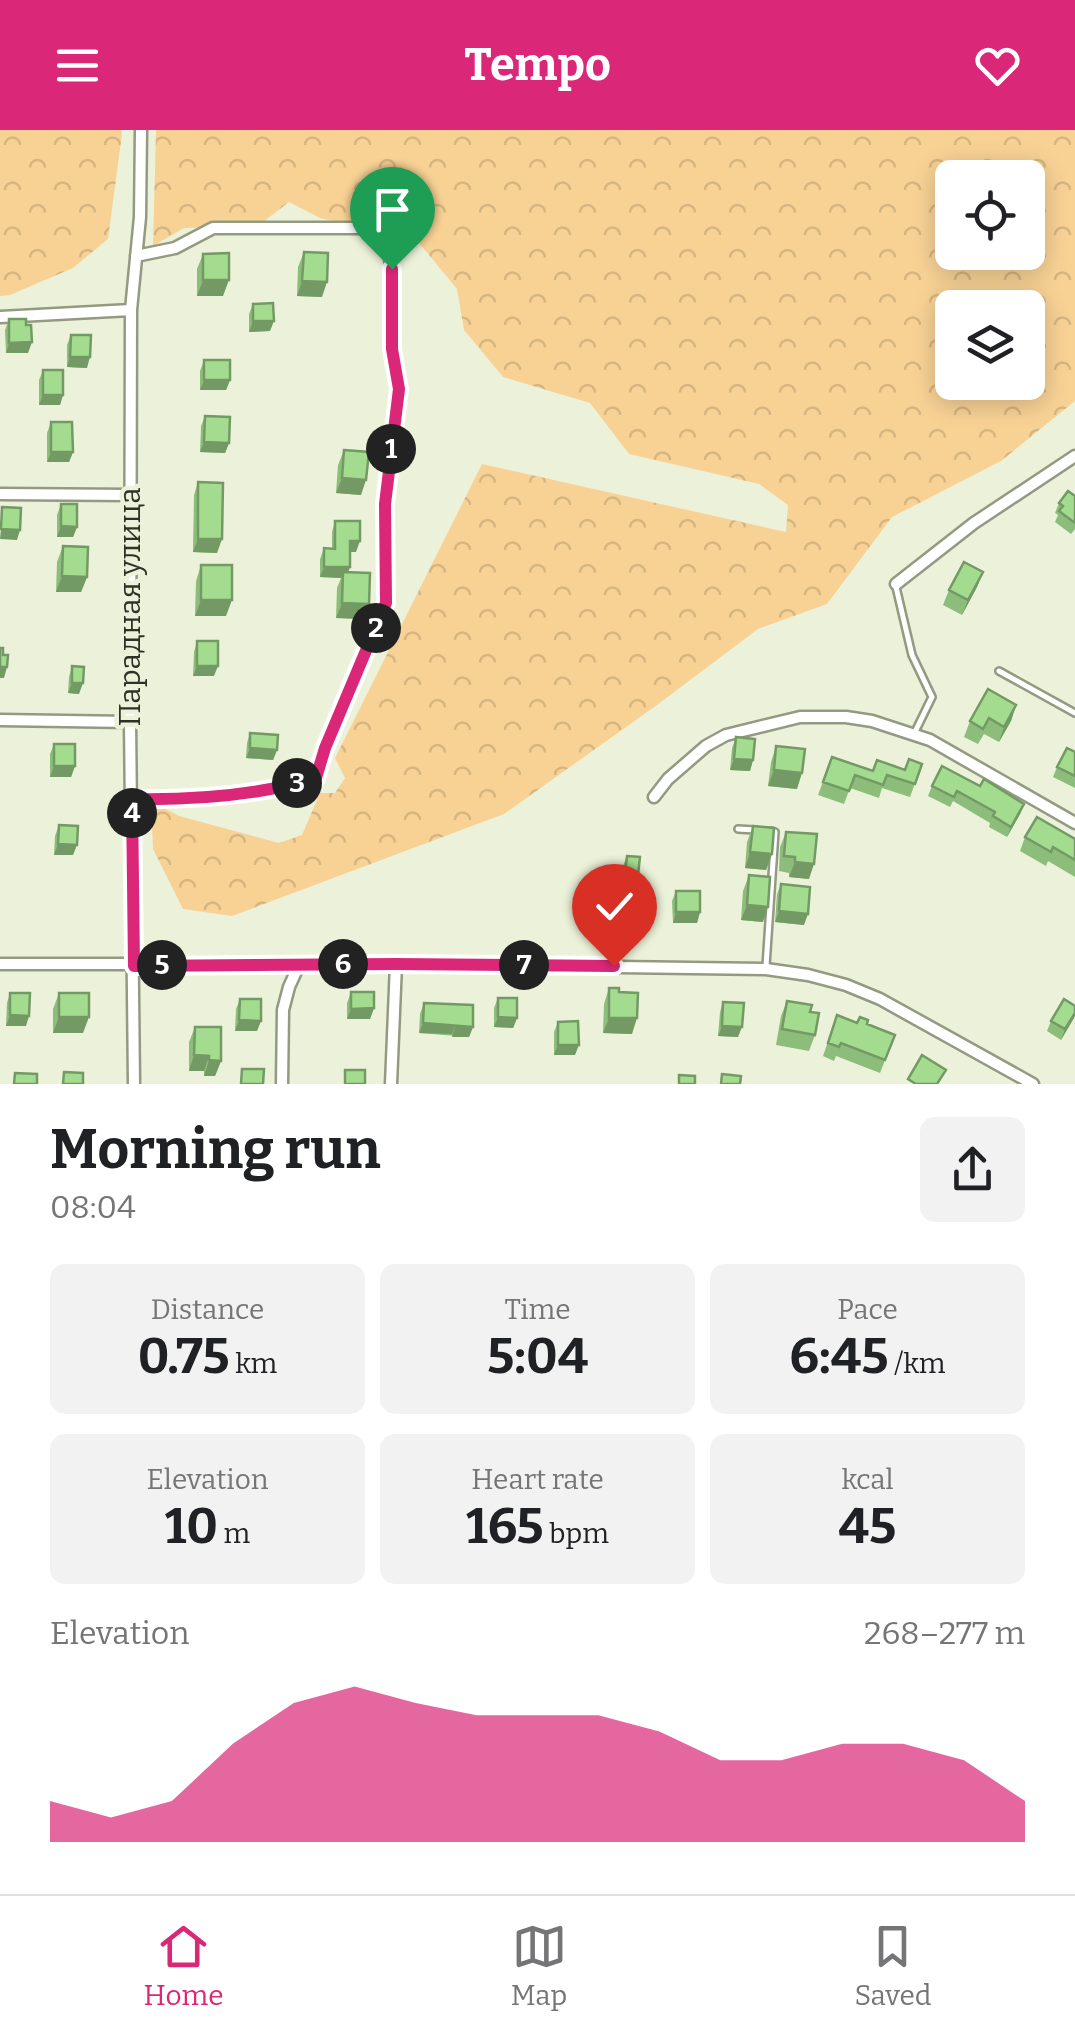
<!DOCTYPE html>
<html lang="en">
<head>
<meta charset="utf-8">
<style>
  :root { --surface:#fff; --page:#f2f2f2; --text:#202124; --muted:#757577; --line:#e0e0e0; --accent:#db2777 }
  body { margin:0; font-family:Bitter,serif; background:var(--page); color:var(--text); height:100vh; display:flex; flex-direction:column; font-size:38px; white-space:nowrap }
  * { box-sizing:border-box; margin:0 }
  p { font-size:32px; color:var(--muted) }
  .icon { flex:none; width:55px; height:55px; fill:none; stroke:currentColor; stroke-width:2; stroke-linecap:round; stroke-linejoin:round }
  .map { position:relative; height:954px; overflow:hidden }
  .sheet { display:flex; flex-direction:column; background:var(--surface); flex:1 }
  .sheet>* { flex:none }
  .controls { position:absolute; left:935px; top:30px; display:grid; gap:20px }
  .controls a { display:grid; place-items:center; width:110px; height:110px; border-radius:15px; background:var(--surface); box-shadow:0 5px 25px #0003; font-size:50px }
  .pin { position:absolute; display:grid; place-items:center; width:85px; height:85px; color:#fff; margin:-102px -42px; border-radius:50% 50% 50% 0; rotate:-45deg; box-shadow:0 0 10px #0007 }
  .pin .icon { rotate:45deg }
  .km { position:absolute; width:50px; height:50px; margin:-25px; border-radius:50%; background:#222; color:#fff; font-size:28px; line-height:50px; text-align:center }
  .round { display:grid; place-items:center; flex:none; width:105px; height:105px; border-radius:15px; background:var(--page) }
  .summary { display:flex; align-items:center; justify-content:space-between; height:170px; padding:0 50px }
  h1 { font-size:55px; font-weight:700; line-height:75px }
  .figures { display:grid; grid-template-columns:repeat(3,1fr); gap:15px; height:170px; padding:10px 50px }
  .figures div { display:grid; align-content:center; border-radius:15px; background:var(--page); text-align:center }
  .figures b { font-size:50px; font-weight:700 }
  .figures small { font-size:28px; font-weight:400 }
  .figures p { font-size:28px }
  .chart { height:280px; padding:20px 50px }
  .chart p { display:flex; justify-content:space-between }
  .chart svg { width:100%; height:180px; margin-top:10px; fill:var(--accent); opacity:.7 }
  header { display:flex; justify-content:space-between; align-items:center; height:130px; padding:0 50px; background:var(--accent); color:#fff; font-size:45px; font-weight:700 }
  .tab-bar { display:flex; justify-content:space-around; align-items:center; height:140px; border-top:2px solid var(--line); background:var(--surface); font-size:28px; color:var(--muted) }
  .tab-bar a { display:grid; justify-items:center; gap:5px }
  .tab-bar .active { color:var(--accent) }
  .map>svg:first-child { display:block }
  .forest { fill:url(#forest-crowns); fill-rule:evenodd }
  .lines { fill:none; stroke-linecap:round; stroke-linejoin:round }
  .lane-casing { stroke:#949982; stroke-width:10 }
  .street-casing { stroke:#949982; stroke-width:15 }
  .lane { stroke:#fff; stroke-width:5 }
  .street { stroke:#fff; stroke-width:10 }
  .wall { fill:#8dbd7b }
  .shaded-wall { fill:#739a64 }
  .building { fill:#a4dc8f; stroke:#739a64; stroke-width:2.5 }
  .route-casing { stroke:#fff; stroke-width:20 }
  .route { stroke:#db2777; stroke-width:12 }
  .labels { text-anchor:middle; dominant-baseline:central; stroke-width:9; stroke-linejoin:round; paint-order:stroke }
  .street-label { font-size:30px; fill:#2f3127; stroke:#ecf2d9 }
</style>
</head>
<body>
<header><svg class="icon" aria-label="menu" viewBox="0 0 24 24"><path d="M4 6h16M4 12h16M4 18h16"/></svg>Tempo<svg class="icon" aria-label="heart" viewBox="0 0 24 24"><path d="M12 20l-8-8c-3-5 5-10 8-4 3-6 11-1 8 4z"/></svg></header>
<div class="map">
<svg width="1075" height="954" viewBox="0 0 1075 954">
  <defs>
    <pattern id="forest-crowns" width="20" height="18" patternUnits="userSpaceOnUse" patternTransform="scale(2.5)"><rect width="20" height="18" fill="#f8d295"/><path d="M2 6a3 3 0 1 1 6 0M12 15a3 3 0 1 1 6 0" fill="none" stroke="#d5b580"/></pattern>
  </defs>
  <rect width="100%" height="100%" fill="#ecf2d9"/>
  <path class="forest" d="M0,0H121L122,4L108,109L73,138L10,165L0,166Z
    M156,0H1075V271L1001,331L892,387L827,474L758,499L657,575L504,684L232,786L183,779L153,719L151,671L179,686L279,713L302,705L320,663H335L345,648L335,628L482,334L786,402L788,375L759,354L629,324L590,273L503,247L464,200L457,159L420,114L320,88L289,72L263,92L246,97L184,98L153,116ZM952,48H1028V122H952ZM952,178H1028V252H952Z"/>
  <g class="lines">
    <defs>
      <path id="lane" d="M896,457L912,525L932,567L914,604
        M999,541L1075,583
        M738,699L755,700
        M766,836L775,702L771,701"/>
      <path id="street" d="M0,187L131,180
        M0,364L130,365
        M896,454L974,393L1075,326
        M0,590L130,592
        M654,667L668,649L706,616L726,605L800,587H846L872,591L930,610L1075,693
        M131,669C192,670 257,666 316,648L325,618L386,473L385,374L399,259L392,219V139L384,98H213L175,118L136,126
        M0,834H396L766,839L808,845L846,855L880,869L1033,954
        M134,954L130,592L131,180L140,87L141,0
        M282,954L283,880L289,857L299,835
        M391,954L396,834"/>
    </defs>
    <use href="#lane" class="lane-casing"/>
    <use href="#street" class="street-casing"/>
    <use href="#lane" class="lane"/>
    <use href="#street" class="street"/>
  </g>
  <path class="wall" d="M304,122L322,167L297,166L298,137Z
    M203,124L223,166H197V139Z
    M253,174L270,201L249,202V184Z
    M9,189L28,223H6L5,200Z
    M71,205L87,238L67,237V215Z
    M204,230L230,250L226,260H200V241Z
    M43,240L63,265L60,275H39V250Z
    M205,286L229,313L225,323L200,322L201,296Z
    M51,292L73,322L69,332H47V303Z
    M344,320L361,365L336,363L338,335Z
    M198,352L217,423L193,422L194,365Z
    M1075,366V399L1071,404L1055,392L1058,385L1055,383L1059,373Z
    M61,374L77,397L73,407H57V385Z
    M335,391L356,422H350V437L348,442L369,474L363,489L336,488L337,458L341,448L320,447V429L324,418L332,419V402Z
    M63,416L87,447L81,462H56L57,432Z
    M201,435L226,486H195L196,451Z
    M983,442L977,457L962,485L943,475L949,460Z
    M197,511L214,546H193L194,522Z
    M72,536L79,564L68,563L69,547Z
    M1016,575L1011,591L999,612L984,604L978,614L964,607L970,591Z
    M250,603L277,620L273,630L246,628L247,613Z
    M736,607L753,630L750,641L730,640L732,618Z
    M54,614L75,636L71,647H50V624Z
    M776,616L797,659L768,656L771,632Z
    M1075,622V658L1053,647L1057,637Z
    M832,627L873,641L905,640L922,634L910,667L882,658L879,668L850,658L844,674L818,665Z
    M932,656H980L1003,661L1024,674L1020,684L1007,707L989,697L990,693L953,671L950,677L928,666Z
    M59,695L73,725H54L55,706Z
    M753,696L772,724L766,740L745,738L747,712Z
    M786,702L809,749L789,747V743L779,741L780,717Z
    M1025,707L1075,709V747L1048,731L1046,736L1020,721Z
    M627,726L635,755L621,754L623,736Z
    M749,745L763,792L741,790L743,761Z
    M781,754L804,795L775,792L777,764Z
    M676,761L700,782L697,793H673L672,771Z
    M609,858L619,862L632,904L603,903L604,874Z
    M351,862L374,878L370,889H347V873Z
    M10,863L26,896H6L7,873Z
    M59,863L83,903H53V879Z
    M498,868L517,888L513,898L494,897V878Z
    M240,869L257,901H235L236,879Z
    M787,871L810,882L815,905L809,921L776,915L781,886Z
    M723,872L738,907L718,906L720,882Z
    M424,873L473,897L469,907L419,903L420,884Z
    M1075,876L1074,888L1061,910L1047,901L1051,891Z
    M837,885L857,893L867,894L895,905L880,943L836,926L834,931L823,926Z
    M558,892L575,925H554V902Z
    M195,897L221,931L215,946H204V941H189V912Z"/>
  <path class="shaded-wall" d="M203,150H229L223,166H197Z
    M302,151L327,152L322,167L297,166Z
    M253,191H274L270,201L249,202Z
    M32,212L28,223H6L9,213Z
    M70,227H90L87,238L67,237Z
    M204,250H230L226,260H200Z
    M43,265H63L60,275H39Z
    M204,312L229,313L225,323L200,322Z
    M51,322H73L69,332H47Z
    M342,348L366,350L361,365L336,363Z
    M61,396L77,397L73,407H57Z
    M1,399L20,400L17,410L0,409Z
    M198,409H222L217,423L193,422Z
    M350,411H360L356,422H346Z
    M324,437H350L346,448L343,442L341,448L320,447Z
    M983,442L977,457L962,485L968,470Z
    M62,446L87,447L81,462H56Z
    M201,470H232L226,486H195Z
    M342,473L369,474L363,489L336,488Z
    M197,536H218L214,546H193Z
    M0,537H7L4,548H0Z
    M72,553H83L79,564L68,563Z
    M1016,575L1011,591L999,612L1004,597Z
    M250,618L277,620L273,630L246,628Z
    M734,629L753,630L750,641L730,640Z
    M54,636H75L71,647H50Z
    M774,640L802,643L797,659L768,656Z
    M1024,674L1020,684L1007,707L1011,697Z
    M58,714L77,715L73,725H54Z
    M750,722L772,724L766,740L745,738Z
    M795,732L814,734L809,749L789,747Z
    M625,743L638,745L635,755L621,754Z
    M747,775L768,777L763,792L741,790Z
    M779,781L808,784L804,795L775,792Z
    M676,782H700L697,793H673Z
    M374,878L370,889H347L351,879Z
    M1075,883V886L1061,910L1065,899Z
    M10,885L29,886L26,896H6Z
    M59,887H89L83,903H53Z
    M498,887L517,888L513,898L494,897Z
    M609,888H637L632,904L603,903Z
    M239,890L261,891L257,901H235Z
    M423,893L455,894L452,904L419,903Z
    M455,896L473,897L469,907H452Z
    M722,896L742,897L738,907L718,906Z
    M558,915H579L575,925H554Z
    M194,925L209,926L204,941H189Z
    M209,930L221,931L215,946H204Z"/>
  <path class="building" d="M304,122L328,123L327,152L302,151Z
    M229,123V150H203V124Z
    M273,173L274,191H253V174Z
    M9,189H26V195H31L32,212L9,213Z
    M71,205H91L90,227H70Z
    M204,230H230V250H204Z
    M43,240H63V265H43Z
    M205,286L230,287L229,313L204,312Z
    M51,292H72L73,322H51Z
    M344,320L369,322L366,350L342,348Z
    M198,352L223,353L222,409H198Z
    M1068,361L1075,366V393L1059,381L1063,376L1059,373Z
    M61,374H77V397L61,396Z
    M2,377L21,378L20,400L1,399Z
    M335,391H360V411H350V437H324V418L335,419Z
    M63,416L88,417L87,447L62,446Z
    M964,432L983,442L968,470L949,460Z
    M201,435H232V470H201Z
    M343,442L370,443L369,474L342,473Z
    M197,511H218V536H197Z
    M0,518H3V525H8L7,537H0Z
    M72,536L84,537L83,553H72Z
    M988,559L1016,575L1004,597L989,588L983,599L970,591Z
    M250,603L278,605L277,620L250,618Z
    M736,607L755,609L753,630L734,629Z
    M54,614H75V636H54Z
    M776,616L805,619L802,643L774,640Z
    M1067,618L1075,622V646L1057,637Z
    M832,627L873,641L877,630L905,640L909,629L922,634L915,654L887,645L883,655L855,645L849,661L823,652Z
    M942,636L980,656L984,649L1024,674L1011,697L993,686L995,682L957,661L954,667L932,656Z
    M1037,687L1075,709V730L1053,717L1051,722L1025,707Z
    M59,695L78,696L77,715L58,714Z
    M753,696L774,698L772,724L750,722Z
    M786,702L817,704L814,734L795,732V727L784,726Z
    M627,726L640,727L638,745L625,743Z
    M749,745L770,747L768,777L747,775Z
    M781,754L810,757L808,784L779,781Z
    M676,761H700V782H676Z
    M609,858H619V862L638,863L637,888H609Z
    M351,862H374V878L351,879Z
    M10,863H30L29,886L10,885Z
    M59,863H89V887H59Z
    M498,868H517V888L498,887Z
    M240,869H261V891L239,890Z
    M1064,869L1075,876V883L1065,899L1051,891Z
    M787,871L812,875L810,882L819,883L815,905L782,899Z
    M723,872L744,873L742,897L722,896Z
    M424,873L473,875V897L423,893Z
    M837,885L857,893L860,887L868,890L867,894L895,905L885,930L841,913L839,917L828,913Z
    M578,891L579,915H558V892Z
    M195,897H221V931L209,930V926L194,925Z
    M922,925L946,940L937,954H916L908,949Z
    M242,939H264L263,954H241Z
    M345,940H365V954H345Z
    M64,942L83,943V954H63Z
    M15,943L37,944V954H14Z
    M722,944L741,946L740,954H721Z
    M679,945L695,946V954H679Z"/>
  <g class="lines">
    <defs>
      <path id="route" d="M392,139V219L399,259L385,374L386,473L325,618L316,648C257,666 192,670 132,669L134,836L396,834L614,836"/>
    </defs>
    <use href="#route" class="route-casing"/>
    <use href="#route" class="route"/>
  </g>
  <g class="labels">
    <g class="street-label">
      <text transform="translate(130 477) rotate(-90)">Парадная улица</text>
    </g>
  </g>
</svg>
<div class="controls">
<a><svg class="icon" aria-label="locate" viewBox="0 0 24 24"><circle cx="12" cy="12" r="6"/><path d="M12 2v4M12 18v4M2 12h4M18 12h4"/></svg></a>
<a><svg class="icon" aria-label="layers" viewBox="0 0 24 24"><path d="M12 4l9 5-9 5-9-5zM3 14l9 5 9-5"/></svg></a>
</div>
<div class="pin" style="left:392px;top:139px;background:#1e9e55"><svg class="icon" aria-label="arrive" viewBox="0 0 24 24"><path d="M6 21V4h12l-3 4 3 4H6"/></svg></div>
<div class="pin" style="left:614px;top:836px;background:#d93025"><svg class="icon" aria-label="check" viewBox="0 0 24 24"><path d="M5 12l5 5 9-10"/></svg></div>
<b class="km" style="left:391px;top:319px">1</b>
<b class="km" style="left:376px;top:498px">2</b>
<b class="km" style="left:297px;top:653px">3</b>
<b class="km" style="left:132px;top:683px">4</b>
<b class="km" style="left:162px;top:835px">5</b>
<b class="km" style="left:343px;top:834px">6</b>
<b class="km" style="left:524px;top:835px">7</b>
</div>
<section class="sheet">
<div class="summary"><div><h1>Morning run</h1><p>08:04</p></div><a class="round"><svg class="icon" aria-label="share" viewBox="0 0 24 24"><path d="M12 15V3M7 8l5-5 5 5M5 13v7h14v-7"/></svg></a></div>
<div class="figures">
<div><p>Distance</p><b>0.75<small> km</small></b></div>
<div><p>Time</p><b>5:04</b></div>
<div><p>Pace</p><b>6:45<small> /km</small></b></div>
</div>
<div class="figures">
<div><p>Elevation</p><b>10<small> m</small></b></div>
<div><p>Heart rate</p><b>165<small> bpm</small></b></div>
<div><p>kcal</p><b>45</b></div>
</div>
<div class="chart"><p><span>Elevation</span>268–277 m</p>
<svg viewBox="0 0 160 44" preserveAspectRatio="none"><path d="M0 44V34L10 38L20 34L30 20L40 10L50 6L60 10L70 13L80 13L90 13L100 17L110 24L120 24L130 20L140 20L150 24L160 34V44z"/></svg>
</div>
</section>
<nav class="tab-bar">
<a class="active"><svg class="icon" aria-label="home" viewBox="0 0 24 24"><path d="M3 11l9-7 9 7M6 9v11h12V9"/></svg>Home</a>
<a><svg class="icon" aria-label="map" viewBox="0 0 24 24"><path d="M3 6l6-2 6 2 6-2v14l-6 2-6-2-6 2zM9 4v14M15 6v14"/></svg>Map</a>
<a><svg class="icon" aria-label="saved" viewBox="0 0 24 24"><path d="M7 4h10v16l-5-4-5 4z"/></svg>Saved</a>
</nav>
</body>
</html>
